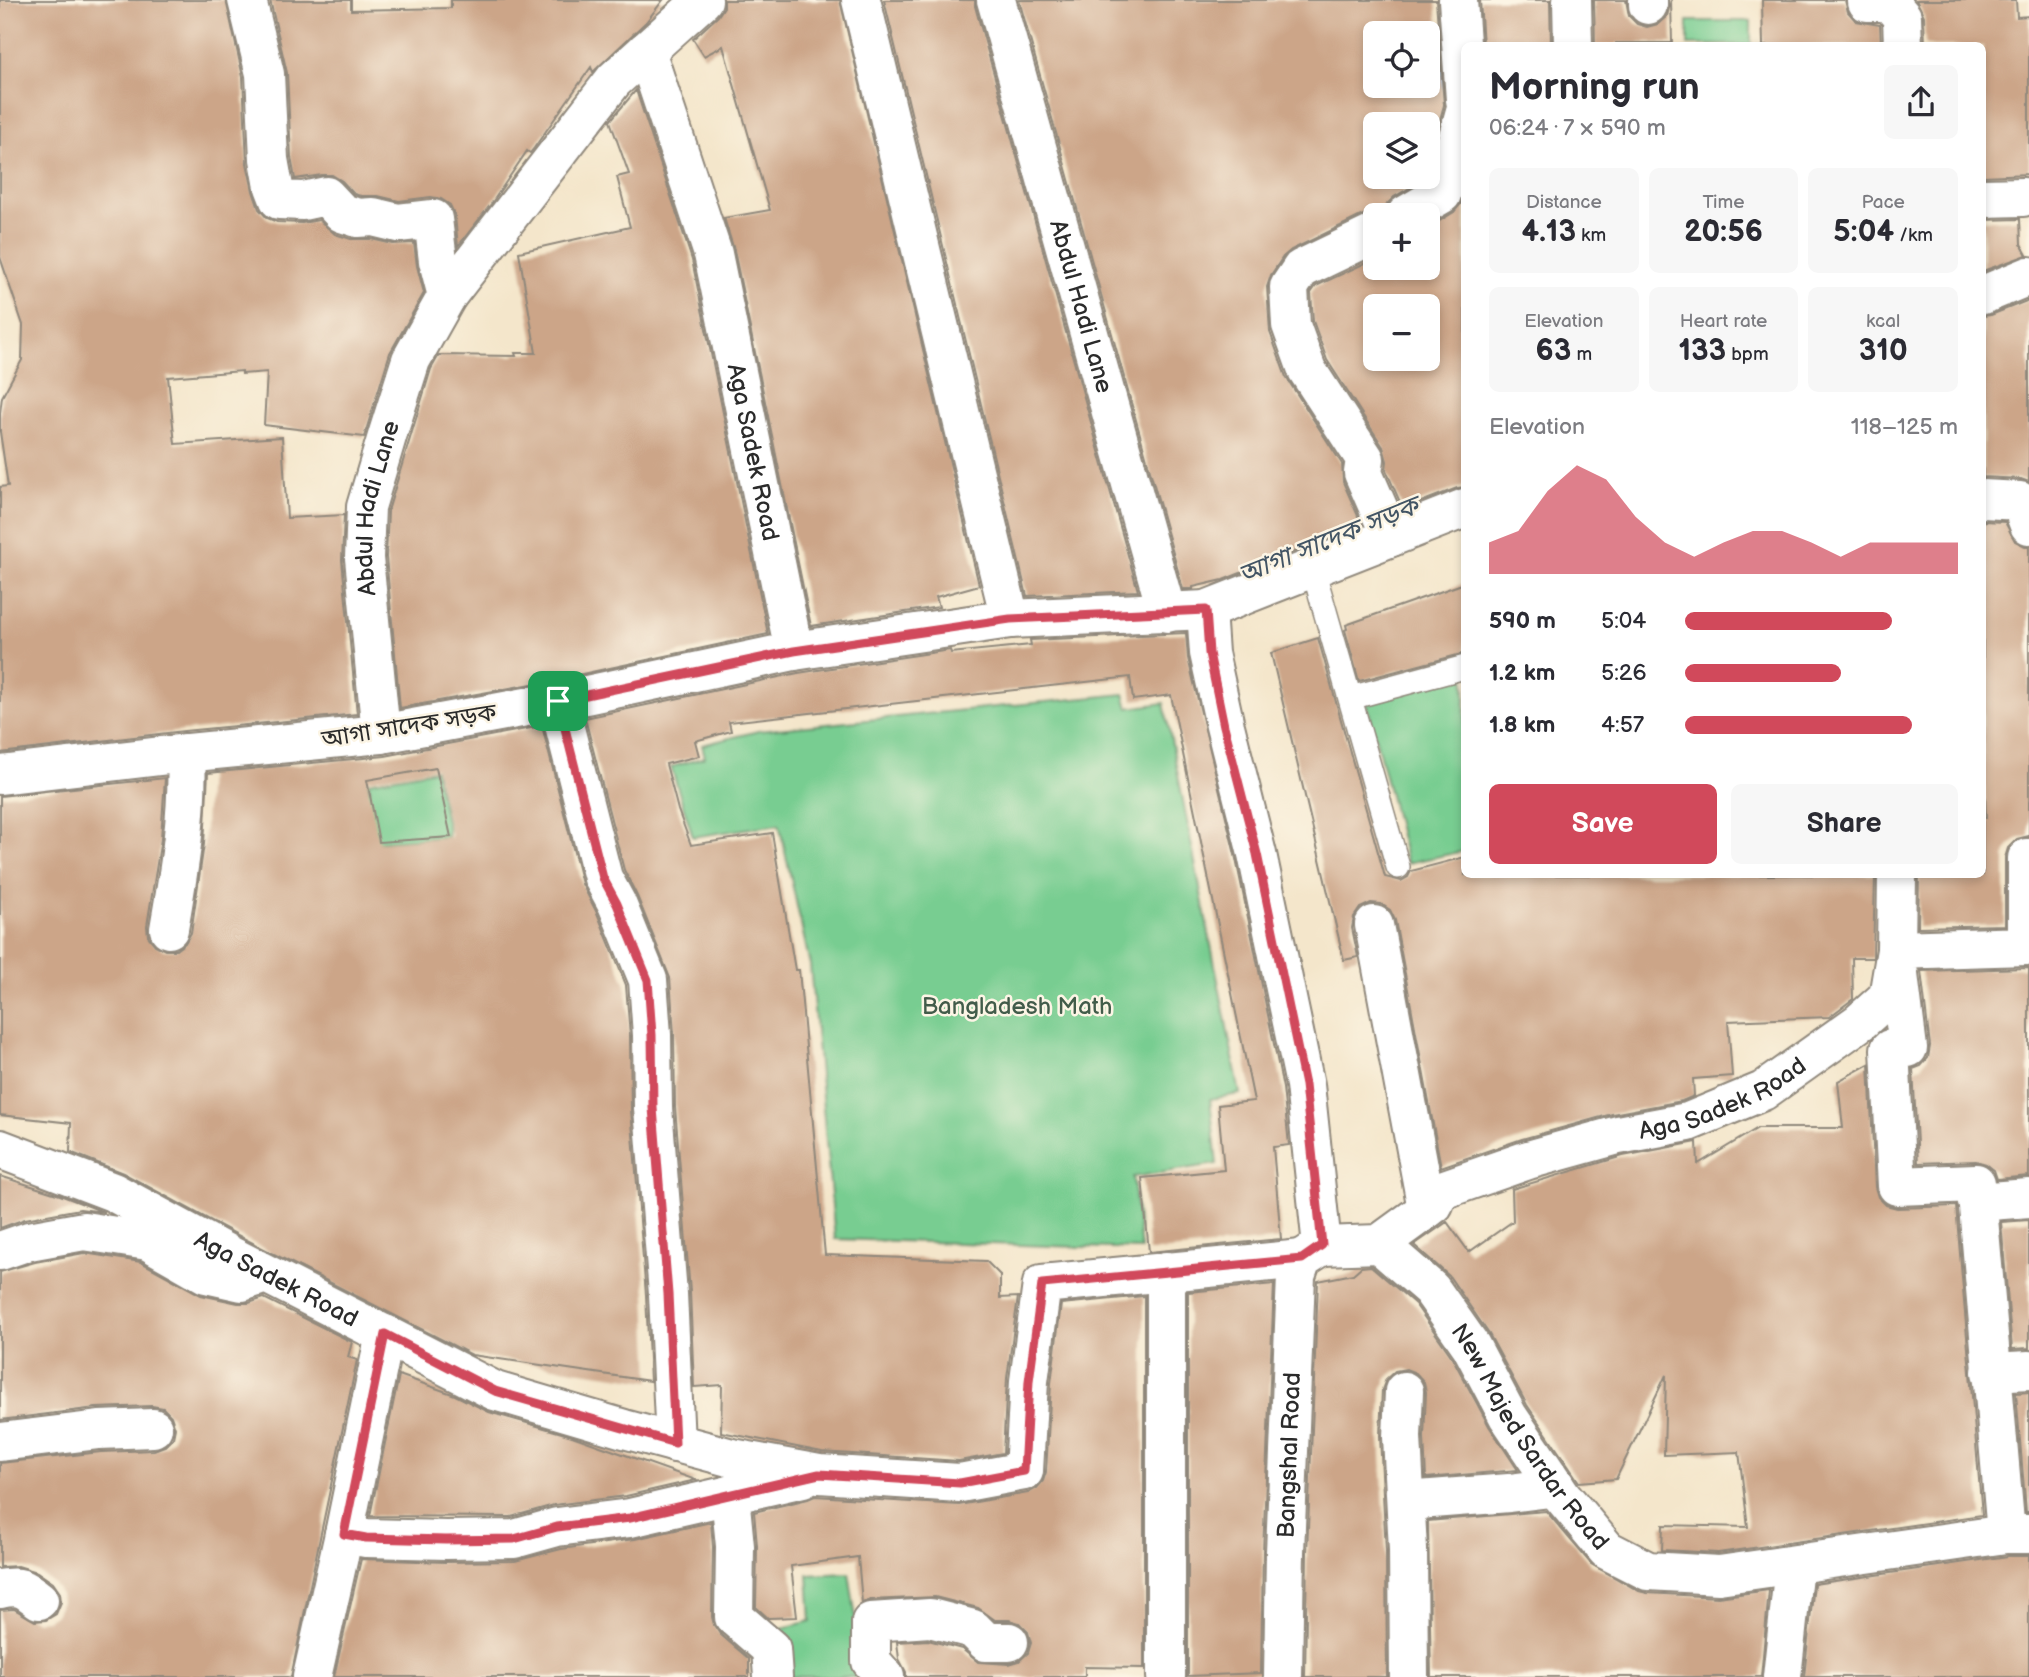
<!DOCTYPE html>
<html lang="en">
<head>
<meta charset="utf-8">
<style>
  :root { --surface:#fff; --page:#f7f7f7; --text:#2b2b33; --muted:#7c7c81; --accent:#d1495b }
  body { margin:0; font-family:"Balsamiq Sans","Noto Sans Bengali",sans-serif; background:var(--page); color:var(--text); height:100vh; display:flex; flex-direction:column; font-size:26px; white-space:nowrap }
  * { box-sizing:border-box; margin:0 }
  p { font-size:23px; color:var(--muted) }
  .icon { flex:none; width:38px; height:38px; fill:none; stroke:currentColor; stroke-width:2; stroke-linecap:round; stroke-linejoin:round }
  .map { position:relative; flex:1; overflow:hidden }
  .drawer { position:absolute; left:1461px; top:42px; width:525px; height:836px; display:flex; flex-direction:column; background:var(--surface); border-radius:10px; box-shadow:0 4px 10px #0003 }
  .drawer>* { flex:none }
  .fabs { position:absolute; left:1363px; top:21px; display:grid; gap:14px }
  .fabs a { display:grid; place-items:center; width:77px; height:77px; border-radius:10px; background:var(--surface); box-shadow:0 4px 10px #0003; font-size:35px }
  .pin { position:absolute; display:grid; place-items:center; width:60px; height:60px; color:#fff; margin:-30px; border-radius:14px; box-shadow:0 4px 10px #0006 }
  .round { display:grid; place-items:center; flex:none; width:74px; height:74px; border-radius:10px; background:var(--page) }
  .summary { display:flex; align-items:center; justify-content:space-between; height:119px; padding:0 28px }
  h1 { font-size:38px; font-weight:600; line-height:52px }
  .metrics { display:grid; grid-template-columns:repeat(3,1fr); gap:10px; height:119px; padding:7px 28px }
  .metrics div { display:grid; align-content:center; border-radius:10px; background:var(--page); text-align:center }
  .metrics b { font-size:30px; font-weight:600 }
  .metrics small { font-size:19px; font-weight:400 }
  .metrics p { font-size:19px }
  .chart { height:196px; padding:14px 28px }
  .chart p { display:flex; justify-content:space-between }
  .chart svg { width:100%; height:126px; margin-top:7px; fill:var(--accent); opacity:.7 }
  .cta { display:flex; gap:14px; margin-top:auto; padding:14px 28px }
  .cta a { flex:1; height:80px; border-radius:10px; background:var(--accent); color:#fff; font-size:28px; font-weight:600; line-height:80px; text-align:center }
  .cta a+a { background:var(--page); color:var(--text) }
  ul { padding:0 28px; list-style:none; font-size:23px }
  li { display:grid; grid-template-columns:112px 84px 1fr; align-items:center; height:52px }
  li i { height:18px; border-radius:9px; background:var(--accent) }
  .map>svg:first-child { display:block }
  .green { fill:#78cd91; stroke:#527c5e; stroke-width:2 }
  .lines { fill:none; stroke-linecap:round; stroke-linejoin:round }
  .stream { stroke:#7bb7ed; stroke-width:12 }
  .building { fill:#cca588; fill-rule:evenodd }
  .lane-casing { stroke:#90887b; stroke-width:26 }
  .street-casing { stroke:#90887b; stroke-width:42 }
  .secondary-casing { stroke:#90887b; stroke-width:42 }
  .lane { stroke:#fff; stroke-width:23 }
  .street { stroke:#fff; stroke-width:38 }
  .secondary { stroke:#fff; stroke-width:38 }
  .route-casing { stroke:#fff; stroke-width:14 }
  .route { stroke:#d1495b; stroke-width:9 }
  .labels { text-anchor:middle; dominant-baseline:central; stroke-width:5; stroke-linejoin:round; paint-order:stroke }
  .street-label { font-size:24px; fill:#2b2b2b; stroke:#fcf5e5 }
  .park-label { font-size:24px; fill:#425c4a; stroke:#fcf5e5 }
  .water-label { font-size:26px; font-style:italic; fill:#435565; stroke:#fcf5e5 }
</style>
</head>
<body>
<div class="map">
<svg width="2029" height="1677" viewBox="0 0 2029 1677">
  <rect width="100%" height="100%" fill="#fcf5e5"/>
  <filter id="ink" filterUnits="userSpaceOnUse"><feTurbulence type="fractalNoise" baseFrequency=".0143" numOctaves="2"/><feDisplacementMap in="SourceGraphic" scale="14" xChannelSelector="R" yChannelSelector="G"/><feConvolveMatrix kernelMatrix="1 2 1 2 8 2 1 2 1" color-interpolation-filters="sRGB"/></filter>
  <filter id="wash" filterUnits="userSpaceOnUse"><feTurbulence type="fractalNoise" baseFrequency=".00686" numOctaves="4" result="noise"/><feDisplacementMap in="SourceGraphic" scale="28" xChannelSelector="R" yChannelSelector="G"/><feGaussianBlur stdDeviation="1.57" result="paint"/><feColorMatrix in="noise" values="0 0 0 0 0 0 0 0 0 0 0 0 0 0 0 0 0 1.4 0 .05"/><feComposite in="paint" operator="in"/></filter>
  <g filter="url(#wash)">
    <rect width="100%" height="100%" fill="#f4e6cb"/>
    <path class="green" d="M1688,21H1751V45H1688Z
      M1465,672V851L1407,863L1366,700Z
      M1124,694L1128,708L1164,703L1240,1094L1210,1099L1217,1164L1133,1177L1141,1249L835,1239L810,965L779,824L693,837L671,767L705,757L702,745L758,731Z
      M435,770L448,830L447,837L372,842L359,791L370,789L368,782Z
      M849,1573L865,1677H788L782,1628L811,1621L808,1575Z"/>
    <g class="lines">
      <path class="stream" d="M1438,86L1445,45"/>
    </g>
    <g id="blocks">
      <path class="building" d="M0,0H226L243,77L247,163L253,191L259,209L267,218L277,222L302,223L319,220L335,234L351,239H371L393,244L414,243L417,266L424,293L390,353L364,437L264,425L267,372L242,374V371L168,377L175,444L282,437L287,518L344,515L342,560L357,714L184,731L0,753V487L8,486L0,432V413L2,397L22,360L23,325L0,257Z
        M270,0H351V10L451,8V0H663L646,22L593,72L591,67L534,148L530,153L527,151L491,204L458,246L455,216L450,205L441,199L431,197L399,201L378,196H361L354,194L342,181L332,175H322L295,179L291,157L287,73Z
        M724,0H840L979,585L936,597L939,607L811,626L734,250L724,218L770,210L723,46L704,56L693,39L718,16L724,7Z
        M884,0H975V6L1138,591L1027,596Z
        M1019,0H1436L1444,105L1428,163V124H1376V177H1424L1423,180L1394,197L1387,204L1384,213L1377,211L1367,213L1291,250L1283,257L1271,275L1267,287L1270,332L1286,377L1342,464L1343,482L1362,525L1223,580L1193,587V589H1183ZM1376,33H1428V86H1376Z
        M1480,0H1550L1551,46H1483Z
        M1594,0H1626L1629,16L1637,24L1647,27L1658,24L1667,16L1671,0L1672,43H1616V46H1595Z
        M1762,0H1845L1848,12L1856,21L1880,25L1881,46H1763Z
        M1916,0H2016L2017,17L2029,16V174L1983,176V46H1925L1924,16Z
        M636,90L692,260L768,634L554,680L400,708L386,557L388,511L431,369L439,355L516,356L515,353H536L519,252L630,227L617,177L629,174L610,121Z
        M1465,194V487L1457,488L1403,509L1386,470L1387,461L1383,447L1327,360L1313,321L1311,293L1316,286L1376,258V268H1428V228L1454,212L1463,201ZM1376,306H1428V359H1376Z
        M2020,219L2021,244L2027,255L1983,271V220Z
        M2029,300V482L2021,479L1983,477V316L1991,315Z
        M1983,521L2005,522L2015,541L2025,546H2029V836L2017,839L2008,848L2005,858V925L1918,927L1919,875H1983V818H1986L1983,748Z
        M1465,583V653L1359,681L1345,630L1347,629L1346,625Z
        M1186,633L1188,658L1236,859L1283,1088L1289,1145L1273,1147L1281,1239L1149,1252L1142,1178L1224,1170L1218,1105L1254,1101L1171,695L1133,700L1130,677L729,722L731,731L695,741L699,756L666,764L678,810L691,845L772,833L795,970H799L825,1255L986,1261L1000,1275V1298L1018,1297L1007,1378L1003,1453L959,1461L822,1452L721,1432L722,1385L694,1387L690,1292L675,1107L674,1035L670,978L637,896L624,870L585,718L798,673L950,650L951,653L1031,645L1030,640Z
        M1318,638L1385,877L1401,881L1408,877L1411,871L1465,857V875H1875L1873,958H1852L1853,999L1829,1017L1728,1021L1732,1076L1693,1079L1694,1096L1682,1101L1612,1114L1522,1139L1441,1167L1395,920L1390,910L1381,904L1371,903L1360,908L1354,917L1352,928L1358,957L1344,960L1271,653Z
        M542,726L582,884L597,913L626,985L630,1036L631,1110L646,1295L650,1381L472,1355L243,1238L123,1173L70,1152L71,1123L0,1115V796L165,778L161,839L147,926L148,936L155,945L165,950H176L185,943L191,933L204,844L208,773L385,756ZM436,768L451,837L379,842L367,780Z
        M2029,968V1176L1997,1179L1994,1170L1986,1164L1976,1161L1918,1163L1913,1069L1921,1066L1928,1058L1930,1046L1921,971Z
        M1869,1064L1875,1187L1878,1197L1886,1205L1897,1208L1956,1206L1982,1515L1718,1553L1662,1550L1663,1525L1748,1527L1739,1452L1664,1455L1666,1375L1616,1479L1579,1482L1527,1405L1489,1334L1449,1276L1414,1245L1447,1222L1469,1252L1513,1221L1512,1189L1623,1156L1697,1142L1698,1164L1758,1128H1843L1838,1081Z
        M0,1176L60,1195L104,1212L80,1209L25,1219L0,1228Z
        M2029,1220V1348L2012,1349L2001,1222Z
        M84,1253L141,1262L201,1295L238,1303H249L264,1298L352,1342L348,1357L357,1360L291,1677H0V1610L14,1609L35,1621L46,1620L56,1614L61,1602L60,1593L53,1583L37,1572L18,1566L0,1567V1463L101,1452L154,1450L165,1446L173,1438L175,1428L171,1416L163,1408L152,1406L96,1408L0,1420V1272L35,1262Z
        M1371,1266L1415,1304L1452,1357L1489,1426L1518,1470L1426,1478L1424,1437L1426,1392L1424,1382L1416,1373L1406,1369L1395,1371L1386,1379L1382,1390L1380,1436L1386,1551L1387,1677H1305L1307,1553L1318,1281L1353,1274L1361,1267Z
        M1274,1284L1263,1552L1261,1673L1188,1676V1292Z
        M1144,1296V1668L1085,1667V1677H906V1672L899,1659L897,1642L928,1640L962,1649L978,1662L1009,1664L1019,1661L1028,1653L1031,1643L1028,1632L1019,1623L1009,1620H995L978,1608L935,1597L870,1600L862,1603L858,1557L791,1566L797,1617L768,1618L756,1607L757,1546L754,1512L808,1499L815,1496L959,1505L1028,1493L1037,1488L1043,1481L1046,1472L1051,1383L1061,1304Z
        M399,1375L455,1395L489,1412L572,1436L696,1480L626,1496L554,1505L511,1517L370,1516Z
        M2029,1392V1512H2026L2016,1393Z
        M1546,1511L1591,1564L1639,1591L1647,1593L1718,1597L1769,1590L1761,1677H1431L1428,1521Z
        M711,1522L713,1547L712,1617L714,1625L720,1634L749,1659V1677H334L361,1559L445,1562L515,1561L561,1549L635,1539Z
        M2008,1556H2029V1677H1804L1814,1584Z"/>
    </g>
  </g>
  <g filter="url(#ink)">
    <use href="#blocks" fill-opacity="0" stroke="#90887b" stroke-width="2"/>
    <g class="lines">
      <defs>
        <path id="lane" d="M1313,569L1398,867
          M1350,698L1465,667"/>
        <g id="street">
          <path d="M247,0L265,74L269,159L274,187L279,200L303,201L326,196L342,213L358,218L373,217L398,223L433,219L438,261L447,296"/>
          <path d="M861,0L1010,619"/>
          <path id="s1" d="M996,0L1167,613"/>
          <path d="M1458,0L1465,100"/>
          <path d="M1572,0L1573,46"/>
          <path d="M1867,0V2H1889L1902,17L1903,46"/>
          <path d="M1648,5V0"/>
          <path id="s2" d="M646,51L713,254L794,651"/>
          <path d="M1983,198L2023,197"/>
          <path d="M1406,215L1442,194L1465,111"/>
          <path d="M1376,233L1301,269L1289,287L1291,325L1307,370L1365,459L1363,473L1391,537"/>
          <path d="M1983,499L2020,501L2029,525"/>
          <path d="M1206,610L1209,653L1225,726L1257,854L1305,1085L1322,1246"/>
          <path d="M558,701L603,878L617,904L648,980L652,1035L653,1108L668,1294L675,1443"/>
          <path id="s3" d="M381,734L364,558L366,507L388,433L411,360L447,296L614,80L703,0"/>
          <path d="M1374,925L1427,1209"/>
          <path d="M169,929C179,871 189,812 186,753"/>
          <path id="s4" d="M0,1149L113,1192L233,1257L495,1391L624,1429L732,1458L819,1474L960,1483L1024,1471L1029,1381L1042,1284L1302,1259"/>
          <path d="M1977,1202L2029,1198"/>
          <path id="s5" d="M1379,1244L1431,1289L1471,1346L1508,1416L1562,1496L1607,1550L1648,1571L1719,1575L2006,1534H2029"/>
          <path id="s6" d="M1322,1246L1379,1244L1434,1204L1439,1191L1528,1160L1618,1135L1688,1122L1763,1091L1860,1022L1888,997L1896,950L1897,875"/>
          <path d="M0,1251L29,1241L84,1231L148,1241L206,1274L242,1282L257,1277"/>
          <path d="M1166,1271V1677"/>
          <path d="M385,1334L344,1534L366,1538L446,1540L514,1539L557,1527L630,1518L803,1478"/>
          <path d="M1991,1372L2029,1370"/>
          <path d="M1404,1391L1402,1437L1408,1550L1409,1677"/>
          <path d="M0,1442L99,1430L153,1428"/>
          <path d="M730,1495L735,1546L734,1617L771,1649L773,1677"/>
          <path d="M1406,1501L1509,1493L1542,1489L1555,1485"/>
          <path d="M2006,1534L1976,1183L1897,1186L1890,1049L1908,1048L1896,950L2027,946V858H2029"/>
          <path d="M0,1589C20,1585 24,1588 39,1600"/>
          <path d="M312,1677L344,1534"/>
          <path d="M885,1677L871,1661V1622L930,1618L973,1629L986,1642H1009"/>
          <path id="s7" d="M1283,1677L1285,1552L1296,1276L1302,1259L1322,1246"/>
          <path d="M1782,1677L1794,1565"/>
        </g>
        <path id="secondary" d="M1983,295L2029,276
          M0,775L186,753L381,734L558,701L794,651L1010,619L1206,610L1465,508"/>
      </defs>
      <use href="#lane" class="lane-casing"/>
      <use href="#street" class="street-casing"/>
      <use href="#secondary" class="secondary-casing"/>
      <use href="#lane" class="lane"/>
      <use href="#street" class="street"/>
      <use href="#secondary" class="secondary"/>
    </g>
  </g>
  <g class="lines" filter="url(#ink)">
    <defs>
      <path id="route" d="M1206,610L1209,653L1224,726L1257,854L1305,1085L1322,1245L1302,1259L1042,1284L1029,1381L1024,1471L960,1483L819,1474L630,1518L557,1527L514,1539L446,1540L366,1538L344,1534L385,1334L495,1391L675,1443L668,1294L653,1108L652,1035L648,980L617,904L603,878L558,701L794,651L1010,619Z"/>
    </defs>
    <use href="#route" class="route-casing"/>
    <use href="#route" class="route"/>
  </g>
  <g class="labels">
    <g class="street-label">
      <text stroke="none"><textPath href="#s1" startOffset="318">Abdul Hadi Lane</textPath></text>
      <text stroke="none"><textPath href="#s2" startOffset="416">Aga Sadek Road</textPath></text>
      <text stroke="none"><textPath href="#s3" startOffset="228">Abdul Hadi Lane</textPath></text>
      <text transform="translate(409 726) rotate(-9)">আগা সাদেক সড়ক</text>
      <text stroke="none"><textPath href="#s6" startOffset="438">Aga Sadek Road</textPath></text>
      <text stroke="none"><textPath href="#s4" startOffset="306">Aga Sadek Road</textPath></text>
      <text stroke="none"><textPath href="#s5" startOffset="247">New Majed Sardar Road</textPath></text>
      <text stroke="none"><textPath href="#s7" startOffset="222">Bangshal Road</textPath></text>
    </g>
    <g class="park-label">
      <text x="1017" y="1006">Bangladesh Math</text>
    </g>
    <g class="water-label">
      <text transform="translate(1329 541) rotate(-22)">আগা সাদেক সড়ক</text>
    </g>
  </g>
</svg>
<div class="fabs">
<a><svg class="icon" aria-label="locate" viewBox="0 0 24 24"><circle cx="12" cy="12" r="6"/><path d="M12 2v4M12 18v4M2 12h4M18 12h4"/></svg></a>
<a><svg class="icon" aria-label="layers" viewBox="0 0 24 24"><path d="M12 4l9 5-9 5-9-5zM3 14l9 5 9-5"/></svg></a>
<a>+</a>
<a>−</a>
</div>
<div class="pin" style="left:558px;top:701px;background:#1e9e55"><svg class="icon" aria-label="arrive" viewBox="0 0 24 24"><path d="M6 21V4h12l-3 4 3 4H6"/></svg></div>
<section class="drawer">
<div class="summary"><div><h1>Morning run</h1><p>06:24 · 7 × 590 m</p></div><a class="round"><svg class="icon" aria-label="share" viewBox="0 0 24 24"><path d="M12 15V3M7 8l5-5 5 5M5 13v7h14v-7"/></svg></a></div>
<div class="metrics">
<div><p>Distance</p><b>4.13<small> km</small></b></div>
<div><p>Time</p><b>20:56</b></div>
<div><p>Pace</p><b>5:04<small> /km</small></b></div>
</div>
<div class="metrics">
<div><p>Elevation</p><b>63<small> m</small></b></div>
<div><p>Heart rate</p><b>133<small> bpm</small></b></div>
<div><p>kcal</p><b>310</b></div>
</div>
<div class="chart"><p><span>Elevation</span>118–125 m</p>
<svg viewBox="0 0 160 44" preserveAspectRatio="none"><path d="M0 44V33L10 29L20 15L30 6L40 11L50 24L60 33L70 38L80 33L90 29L100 29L110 33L120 38L130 33L140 33L150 33L160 33V44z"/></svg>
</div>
<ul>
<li><b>590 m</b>5:04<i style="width:76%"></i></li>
<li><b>1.2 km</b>5:26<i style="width:57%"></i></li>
<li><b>1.8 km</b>4:57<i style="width:83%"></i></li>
</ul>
<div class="cta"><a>Save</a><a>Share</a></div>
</section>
</div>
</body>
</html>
